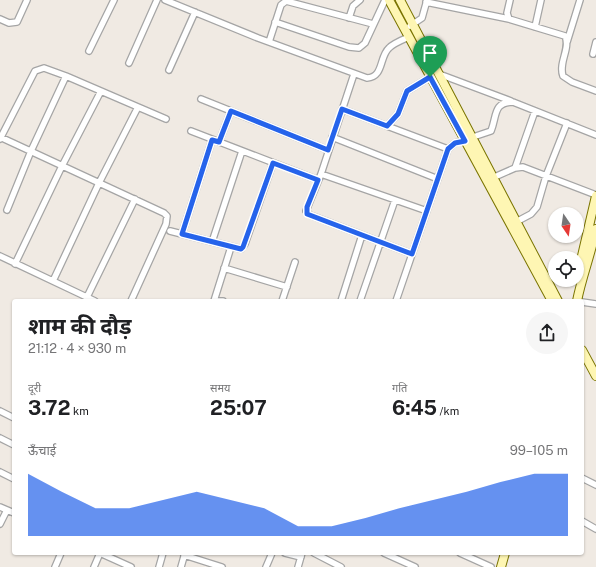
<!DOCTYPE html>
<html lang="hi">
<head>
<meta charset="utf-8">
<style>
  :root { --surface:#fff; --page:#f6f6f6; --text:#202124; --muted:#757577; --accent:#2563eb }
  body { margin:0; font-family:"Public Sans","Noto Sans Devanagari",sans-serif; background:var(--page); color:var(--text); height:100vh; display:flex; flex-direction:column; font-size:15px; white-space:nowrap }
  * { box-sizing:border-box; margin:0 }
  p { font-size:13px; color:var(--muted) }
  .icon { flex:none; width:22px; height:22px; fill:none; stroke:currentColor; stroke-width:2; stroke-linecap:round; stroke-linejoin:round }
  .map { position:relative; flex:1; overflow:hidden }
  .drawer { position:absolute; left:12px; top:299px; width:572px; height:256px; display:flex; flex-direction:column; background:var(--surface); border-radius:4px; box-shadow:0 1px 3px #0004 }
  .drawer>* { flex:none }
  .needle { width:26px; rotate:167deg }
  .buttons { position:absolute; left:548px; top:207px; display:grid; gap:8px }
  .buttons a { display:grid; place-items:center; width:36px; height:36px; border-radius:50%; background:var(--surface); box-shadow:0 1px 3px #0004; font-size:20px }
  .pin { position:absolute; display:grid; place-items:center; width:34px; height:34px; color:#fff; margin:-41px -17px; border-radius:50% 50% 50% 0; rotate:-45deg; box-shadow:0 0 4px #0007 }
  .pin .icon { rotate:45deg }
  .round { display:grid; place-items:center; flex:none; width:42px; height:42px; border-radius:21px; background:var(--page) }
  .headline { display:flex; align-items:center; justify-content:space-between; height:68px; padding:0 16px }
  h1 { font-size:22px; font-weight:700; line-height:30px }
  .stats { display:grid; grid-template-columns:repeat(3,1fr); gap:6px; height:68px; padding:4px 16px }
  .stats div { display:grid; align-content:center }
  .stats b { font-size:20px; font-weight:700 }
  .stats small { font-size:11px; font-weight:400 }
  .stats p { font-size:11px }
  .chart { height:112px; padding:8px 16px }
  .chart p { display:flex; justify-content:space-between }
  .chart svg { width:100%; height:72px; margin-top:4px; fill:var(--accent); opacity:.7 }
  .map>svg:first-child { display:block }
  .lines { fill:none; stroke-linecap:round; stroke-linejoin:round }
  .street-casing { stroke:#a5a5a5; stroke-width:8 }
  .secondary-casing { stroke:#7a7400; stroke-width:10 }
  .street { stroke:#fff; stroke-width:5.5 }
  .secondary { stroke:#fef6b3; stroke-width:8 }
  .route-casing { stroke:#fff; stroke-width:8 }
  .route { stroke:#2563eb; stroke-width:5 }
</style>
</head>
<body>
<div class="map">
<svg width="596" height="567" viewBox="0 0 596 567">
  <rect width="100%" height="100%" fill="#f0eae3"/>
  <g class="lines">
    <defs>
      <path id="street" d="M165,0L258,38L367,78C384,77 379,57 389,48C394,43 402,40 409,37
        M510,0L507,13L509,19L565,36C571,48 558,63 563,76L572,82L596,91
        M426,2L509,19
        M349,18L353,6L360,0
        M0,19L9,23L17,22L27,0
        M275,22L349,47L359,48L365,43L385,0
        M410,26L422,18L427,0
        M535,27L541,0
        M269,42L281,5L286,1L373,24
        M567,42L580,0
        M89,51L114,0
        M593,54L596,42
        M129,63L157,0
        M169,70L195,12
        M354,74L321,174L306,211L310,215L412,254
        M439,74L511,101
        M201,99L328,150
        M138,107L166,119
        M342,109L448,149
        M387,126L398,114L407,91L430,77
        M191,131L318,180
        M0,137L164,213L167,216L166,224L131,301
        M332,137L438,179
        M0,139L35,71L44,68L66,76
        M219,142L231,111
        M515,168L535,111
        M321,174L427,211
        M490,179L515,168L523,167L596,195
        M7,210L31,151L66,76L138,107L99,183L53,281
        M514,223L531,214L537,207L546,176L567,123
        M170,231L241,249L245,244L273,163
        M182,234L212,140
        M212,242L242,151
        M0,256L95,301
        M15,264L62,166L101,91
        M224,268L287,287
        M87,297L135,199
        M214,301L231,247
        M216,301H223
        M282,301L295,262
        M341,301L362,235
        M360,301L395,200
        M396,301L448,149L455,143L491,131C497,116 493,102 513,102L596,135
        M582,302L596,304
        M0,411L14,418
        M0,438L14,445
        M0,472L14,479
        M582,478L596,485
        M0,507L14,513
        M582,521L596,529
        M0,524L7,510
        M285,553L301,557
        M314,553L341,567
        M384,553L415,567
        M460,553L491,567
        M184,555L222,567
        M55,567L61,553
        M94,567L100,553L131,567
        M159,567L163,553
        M181,567L185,553
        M266,567L272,553
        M298,567L302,553"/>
      <path id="secondary" d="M389,0L552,301
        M400,0L558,301
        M582,278V256L596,196
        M577,301C582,276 591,254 596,229
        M582,350L596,376
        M501,567L505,553"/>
    </defs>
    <use href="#street" class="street-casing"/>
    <use href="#secondary" class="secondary-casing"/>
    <use href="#street" class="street"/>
    <use href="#secondary" class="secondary"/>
  </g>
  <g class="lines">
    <defs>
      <path id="route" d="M430,77L465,141L455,143L448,149L412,254L307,214V207L318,180L273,163L243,247L241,249L237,248L182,234L212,140L219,142L231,111L328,150L342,109L387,126L398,114L407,91Z"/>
    </defs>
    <use href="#route" class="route-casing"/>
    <use href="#route" class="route"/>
  </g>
</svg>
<div class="buttons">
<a><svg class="needle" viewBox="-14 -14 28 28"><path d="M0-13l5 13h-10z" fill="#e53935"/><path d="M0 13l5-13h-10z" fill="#757577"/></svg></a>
<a><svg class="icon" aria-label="locate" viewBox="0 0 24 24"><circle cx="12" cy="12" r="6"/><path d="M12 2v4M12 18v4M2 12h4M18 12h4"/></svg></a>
</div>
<div class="pin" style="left:430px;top:77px;background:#1e9e55"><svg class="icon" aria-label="arrive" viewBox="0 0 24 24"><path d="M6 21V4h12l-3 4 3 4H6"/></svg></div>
<section class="drawer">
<div class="headline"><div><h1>शाम की दौड़</h1><p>21:12 · 4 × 930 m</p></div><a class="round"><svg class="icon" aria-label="share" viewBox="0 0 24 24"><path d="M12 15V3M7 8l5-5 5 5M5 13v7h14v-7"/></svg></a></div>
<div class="stats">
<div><p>दूरी</p><b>3.72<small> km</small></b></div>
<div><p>समय</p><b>25:07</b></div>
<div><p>गति</p><b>6:45<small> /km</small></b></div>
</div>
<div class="chart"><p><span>ऊँचाई</span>99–105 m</p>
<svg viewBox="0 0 160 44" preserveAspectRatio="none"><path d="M0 44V6L10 17L20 27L30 27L40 22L50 17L60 22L70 27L80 38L90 38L100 33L110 27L120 22L130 17L140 11L150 6L160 6V44z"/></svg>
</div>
</section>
</div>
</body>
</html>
